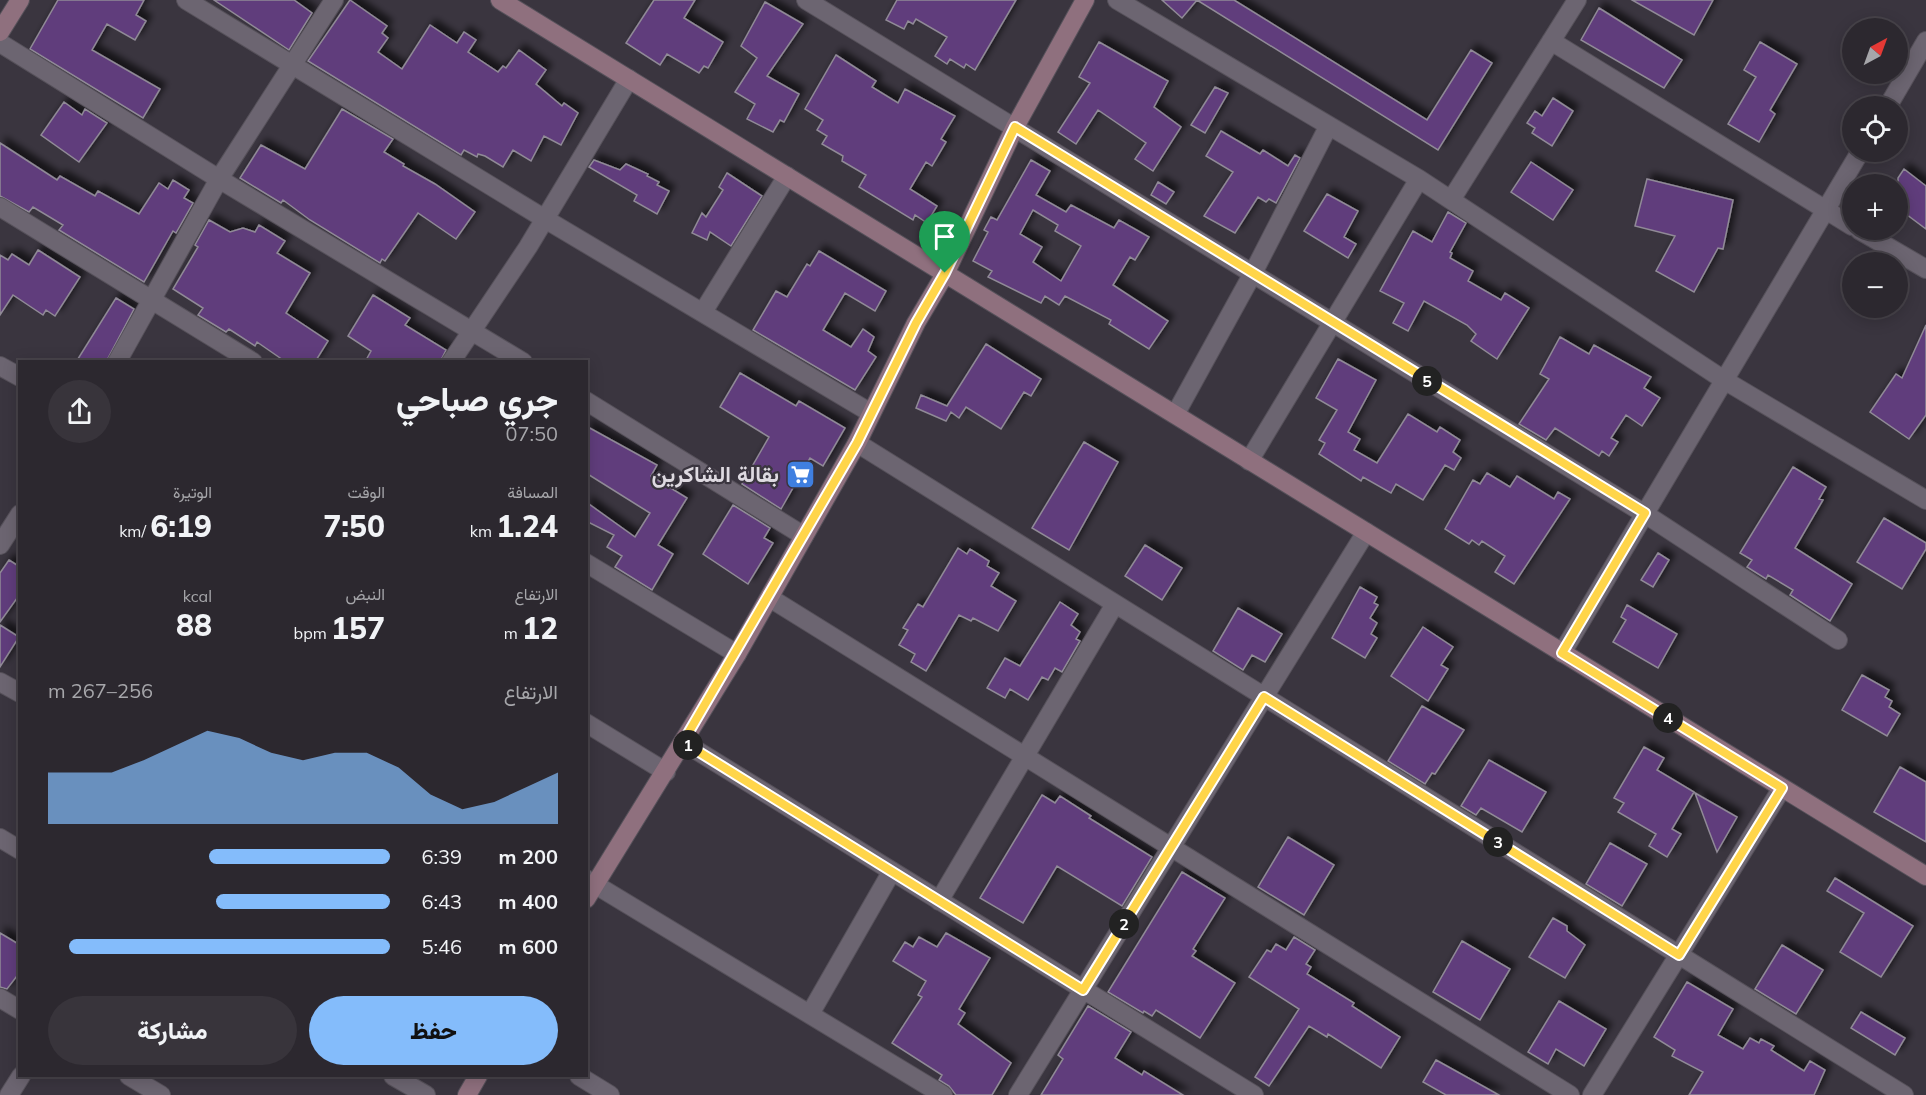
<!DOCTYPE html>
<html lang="ar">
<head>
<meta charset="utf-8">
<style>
  :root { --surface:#2c282f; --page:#38343b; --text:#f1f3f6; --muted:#a6a6aa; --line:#48444b; --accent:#84bcfb }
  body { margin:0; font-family:Mulish,Vazirmatn,sans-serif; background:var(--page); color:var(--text); direction:rtl; height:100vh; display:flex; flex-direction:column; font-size:22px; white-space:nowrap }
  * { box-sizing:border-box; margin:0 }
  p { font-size:20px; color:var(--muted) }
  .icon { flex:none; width:33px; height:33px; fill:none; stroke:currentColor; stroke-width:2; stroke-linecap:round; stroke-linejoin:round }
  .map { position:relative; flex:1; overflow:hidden; direction:ltr }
  .panel { position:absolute; left:18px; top:360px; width:570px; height:717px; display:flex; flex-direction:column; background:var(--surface); border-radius:0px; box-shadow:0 3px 15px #0003,0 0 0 2px var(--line); direction:rtl }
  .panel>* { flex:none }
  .needle { width:39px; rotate:41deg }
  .buttons { position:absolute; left:1842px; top:18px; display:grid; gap:12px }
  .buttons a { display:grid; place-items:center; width:66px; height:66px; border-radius:50%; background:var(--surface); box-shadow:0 3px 15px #0003,0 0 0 2px var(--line); font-size:30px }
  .pin { position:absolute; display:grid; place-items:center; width:51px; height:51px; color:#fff; margin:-62px -26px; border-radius:50% 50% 50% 0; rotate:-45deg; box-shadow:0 0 6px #0007 }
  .pin .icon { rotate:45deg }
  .km { position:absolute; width:30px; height:30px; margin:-15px; border-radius:50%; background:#222; color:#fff; font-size:16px; line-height:30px; text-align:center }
  .round { display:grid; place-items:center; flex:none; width:63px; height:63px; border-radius:32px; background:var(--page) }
  .head { display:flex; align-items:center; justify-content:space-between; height:102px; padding:0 30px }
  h1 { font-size:33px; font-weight:800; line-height:45px }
  .figures { display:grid; grid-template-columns:repeat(3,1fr); gap:9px; height:102px; padding:6px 30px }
  .figures div { display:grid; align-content:center }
  .figures b { font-size:30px; font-weight:800 }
  .figures small { font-size:16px; font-weight:400 }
  .figures p { font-size:16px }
  .chart { height:168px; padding:12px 30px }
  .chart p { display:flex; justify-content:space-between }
  .chart svg { width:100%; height:108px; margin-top:6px; fill:var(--accent); opacity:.7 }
  .cta { display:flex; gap:12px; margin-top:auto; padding:12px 30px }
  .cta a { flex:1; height:69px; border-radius:36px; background:var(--accent); color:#111; font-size:24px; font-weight:800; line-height:69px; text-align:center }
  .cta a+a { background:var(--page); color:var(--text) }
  ul { padding:0 30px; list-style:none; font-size:20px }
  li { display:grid; grid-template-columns:96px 72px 1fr; align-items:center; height:45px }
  li i { height:15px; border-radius:8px; background:var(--accent) }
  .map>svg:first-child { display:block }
  .building { fill:#603c7c; stroke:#908a97; stroke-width:1.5; fill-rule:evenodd; filter:url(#shadow) }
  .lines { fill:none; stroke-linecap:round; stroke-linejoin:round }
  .street-casing { stroke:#56515a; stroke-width:20 }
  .secondary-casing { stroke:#56515a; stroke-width:20 }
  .street { stroke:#6c6571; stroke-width:18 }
  .secondary { stroke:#8f707e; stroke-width:18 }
  .route-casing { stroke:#fff; stroke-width:12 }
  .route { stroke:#ffd54a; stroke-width:8 }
  .labels { text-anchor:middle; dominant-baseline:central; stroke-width:4.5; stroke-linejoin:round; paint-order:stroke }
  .poi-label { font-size:22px; font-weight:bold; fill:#dedae1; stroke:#3a353f; text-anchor:end }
</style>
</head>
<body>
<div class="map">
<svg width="1926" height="1095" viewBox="0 0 1926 1095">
  <defs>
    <filter id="shadow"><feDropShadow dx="5.5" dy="-5.5" stdDeviation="3" flood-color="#0009"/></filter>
  </defs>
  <rect width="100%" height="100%" fill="#3a353f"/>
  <path class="building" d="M58,0H144L136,15L146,21L135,40L107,24L92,50L160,89L143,118L30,49Z
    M214,0H294L312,13L289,50Z
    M350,0L387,26L382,33L388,38L378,52L402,69L430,25L457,43L464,32L476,40L468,52L498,72L503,66L506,68L519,50L546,70L536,84L562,106L564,103L578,113L561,145L544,136L531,161L513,150L503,167L485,156L478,154L477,157L464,150L461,155L308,61Z
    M654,0H695L684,18L723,42L708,68L704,66L699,73L667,54L660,65L626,43Z
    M897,0H1016L975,70L966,64L964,68L950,59L947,64L935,56L947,37L916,19L913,24L908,21L904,29L886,20Z
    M1162,0H1234L1427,120L1471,50L1492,63L1438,150L1197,0L1182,18Z
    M1632,0H1713L1694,35Z
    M765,2L803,24L767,76L799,94L784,122L780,120L773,132L747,119L755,104L735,92L757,58L741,46Z
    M1599,8L1682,60L1664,88L1581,40Z
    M1099,42L1168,81L1154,107L1181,127L1153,171L1135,159L1146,143L1098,110L1076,144L1058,132L1090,83L1079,77Z
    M1760,42L1797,64L1770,110L1775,114L1759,142L1728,124L1756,77L1744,70Z
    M836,55L876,81L872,87L898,103L905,89L955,116L941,139L946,142L932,166L926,162L910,189L937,206L927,223L915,215L913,220L859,187L866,175L842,161L843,156L822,144L827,136L817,130L823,120L805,109Z
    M1215,87L1228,93L1205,133L1191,125Z
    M1553,98L1573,111L1552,146L1532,133L1535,128L1527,123L1535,111L1542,116Z
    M64,102L82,115L85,109L107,123L79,162L41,135Z
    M342,109L393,139L384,152L404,164L403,166L435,184L475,212L456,239L418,213L385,261L382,259L380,263L310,220L283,200L281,203L240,178L261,145L305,169Z
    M1221,131L1260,154L1263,150L1288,166L1295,155L1300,158L1276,203L1269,199L1266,202L1258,197L1235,233L1204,216L1233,172L1206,156Z
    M0,143L57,180L60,176L95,196L98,191L139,214L159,183L168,189L173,180L189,190L184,198L193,203L176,233L173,231L144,282L59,230L63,225L33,207L29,212L0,196Z
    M594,160L620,170L626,164L648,174L647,176L659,182L657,185L669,191L657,214L634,201L637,195L589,167Z
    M1031,160L1050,171L1036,195L1066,212L1071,205L1114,228L1119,220L1149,237L1135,260L1130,257L1113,285L1168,321L1149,349L1109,324L1111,320L1065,296L1059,305L1045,296L1041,303L988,277L992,271L973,261L988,232L984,230L991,217L997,220ZM1033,210L1058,225L1055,231L1081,246L1061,281L1033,262L1042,247L1020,234Z
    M1531,162L1573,190L1553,220L1511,192Z
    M1904,169L1926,186V229L1898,208V178Z
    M727,173L762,196L731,246L710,232L707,240L692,233L702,213L706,217L723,190L719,187Z
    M1647,179L1733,200L1723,249L1718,248L1694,292L1656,271L1675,236L1635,226Z
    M1158,182L1174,192L1166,204L1151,195Z
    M1327,194L1358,211L1344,237L1356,244L1348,258L1304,231Z
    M1448,212L1466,223L1450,252L1452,253L1450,258L1473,271L1468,281L1501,300L1505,293L1529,308L1497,359L1471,341L1476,334L1467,325L1424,301L1408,331L1393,323L1404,303L1380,291L1413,231L1432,242Z
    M209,220L230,232L243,228L255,232L259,225L285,241L277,253L310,273L286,313L328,341L315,362H286L257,342L255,346L229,329L226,332L198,315L203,308L173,289L198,247L195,245Z
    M38,250L80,277L55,316L46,310L43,315L13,295L0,315V255L8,260L12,254L29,265Z
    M819,251L886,291L875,311L845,293L823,330L851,347L863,329L874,337L868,351L876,357L855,390L753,330L776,291L787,297L807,264L810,266Z
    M373,295L410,318L405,325L446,350L440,362H365L371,351L348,336Z
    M116,298L134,309L106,362H76Z
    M1926,325V415L1909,439L1870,412L1896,374L1902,378Z
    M1560,337L1589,354L1594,345L1651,377L1644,388L1660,398L1642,426L1626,415L1611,438L1618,442L1609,456L1602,451L1599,456L1555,428L1546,440L1519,424L1549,379L1540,374Z
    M986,344L1041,379L1031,396L1024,392L1001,429L966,407L959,418L951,412L946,421L916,408L921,395L947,406Z
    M1338,359L1376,380L1348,432L1360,439L1354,450L1377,463L1408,414L1437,432L1440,427L1460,440L1453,452L1461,458L1454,470L1445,465L1423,500L1396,484L1391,493L1363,477L1361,481L1319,454L1325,443L1319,440L1337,410L1316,398Z
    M740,373L796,406L799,401L845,428L823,466L810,458L781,509L742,484L769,437L720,407Z
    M586,426L657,465L651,476L687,498L658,545L673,554L652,590L615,567L622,556L607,547L614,535L586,521V502L635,537L650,513L586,473Z
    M1084,442L1118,462L1069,550L1032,528Z
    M1793,467L1826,487L1819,499L1823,500L1795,548L1852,584L1830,621L1790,595L1793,590L1768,575L1766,579L1747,567L1752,560L1740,553Z
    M1487,473L1510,487L1517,476L1554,499L1558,492L1570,499L1514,584L1495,572L1505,556L1482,541L1479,545L1472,540L1469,544L1445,529L1473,480L1480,484Z
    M733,505L770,528L764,538L773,543L748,584L703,554Z
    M1884,518L1926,543V549L1902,589L1857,562Z
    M1145,545L1182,568L1162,600L1125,576Z
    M958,548L967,554L970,549L989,561L987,566L999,573L991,586L1016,601L998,631L973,618L971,621L959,615L926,671L911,662L915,654L899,645L908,630L903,628L918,604L923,607Z
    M1658,553L1669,560L1653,587L1641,580Z
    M9,560L20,567V594L0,622V573Z
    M1360,587L1377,597L1374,603L1378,605L1370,618L1377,623L1371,634L1377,638L1365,658L1332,638Z
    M1060,602L1078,614L1071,625L1080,632L1076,639L1080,641L1062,672L1055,668L1048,680L1042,677L1028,700L1010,689L1005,698L987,688L1005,658L1020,666Z
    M1627,605L1677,634L1658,668L1613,642L1626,620L1621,617Z
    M1238,608L1282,634L1265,662L1252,655L1243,670L1213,651Z
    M0,625L19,637L0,667Z
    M1423,627L1453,647L1441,665L1448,669L1428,701L1391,676Z
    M1862,675L1889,690L1885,697L1892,701L1889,707L1900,714L1887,736L1842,710Z
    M1422,706L1464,730L1435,774L1432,773L1425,784L1388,761Z
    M1644,747L1664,758L1657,770L1694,792L1672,829L1681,834L1667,857L1649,846L1656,834L1618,812L1624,803L1614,798Z
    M1489,760L1546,792L1522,832L1481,808L1476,815L1461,806Z
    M1900,767L1926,782V842L1874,812Z
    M1695,793L1737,817L1717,852L1709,831Z
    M1042,795L1055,803L1060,796L1091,816L1089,818L1152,857L1122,906L1057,866L1023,923L980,898Z
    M1288,837L1334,865L1304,915L1258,887Z
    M1610,843L1647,864L1622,906L1586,884Z
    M1182,872L1225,898L1193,949L1196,951L1192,956L1235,983L1200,1038L1156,1010L1152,1016L1144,1011L1143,1013L1108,992Z
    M1835,878L1913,926L1881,977L1840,952L1864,913L1827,891Z
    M1553,918L1567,926V931L1585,945L1565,978L1529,957Z
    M0,933L20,945V972L7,989L0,987Z
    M946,933L990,958L959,1009L965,1013L958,1024L1011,1063L992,1095H956L949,1086L939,1080L942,1075L892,1043L922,997L918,995L926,981L893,961L905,942L913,947L919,937L937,947Z
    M1294,937L1315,950L1306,964L1311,967L1307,974L1354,1003L1352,1006L1400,1037L1381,1068L1328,1034L1327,1037L1309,1026L1269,1086L1255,1077L1299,1009L1249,977L1267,950L1271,952L1276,944L1286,950Z
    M1462,941L1510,969L1480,1020L1433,992Z
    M1782,945L1823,970L1796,1014L1755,989Z
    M1687,982L1733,1009L1718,1035L1743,1049L1750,1038L1759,1043L1761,1039L1774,1046L1771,1050L1804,1071L1810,1061L1825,1070L1814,1095H1689L1703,1072L1672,1056L1675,1050L1654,1037Z
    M1559,1001L1606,1029L1584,1066L1556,1049L1548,1064L1528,1052Z
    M1088,1006L1131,1032L1115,1058L1142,1075L1144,1071L1183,1095H1041L1063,1059L1058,1055Z
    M1861,1012L1905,1038L1895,1055L1851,1028Z
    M1436,1060L1499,1095H1446L1423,1082Z"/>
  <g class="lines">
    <defs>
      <path id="street" d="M186,0L545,219L871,413
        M806,0L1645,514L1838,640
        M1117,0L1419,179L1724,380L1926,500
        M1551,41L1852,226
        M0,43L219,179L523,362
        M1888,106L1926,41
        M1451,200L1577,0
        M0,207L253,362
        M1859,230L1926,269
        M703,312L787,176
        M117,362L219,179L334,0
        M451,362L528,247L629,79
        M0,366L20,377
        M586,401L804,536
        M1176,413L1253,273L1328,127
        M857,443L1904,1095
        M1249,461L1419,179
        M0,545L20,514
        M586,563L737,654
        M770,598L1570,1095
        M1562,653L1860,152
        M0,682L20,693
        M586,723L666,772
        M683,742L1254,1095
        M0,838L20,850
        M586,879L943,1095
        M939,901L1115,604
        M0,998L20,1010
        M810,1014L892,871
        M129,1076L161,1095
        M393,1076L426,1095
        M579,1076L610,1095
        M9,1095L21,1076
        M1018,1095L1366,532
        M1592,1095L1782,788"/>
      <path id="secondary" d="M500,0L1926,876
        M0,32L20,0
        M586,899L737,654L857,443L916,323L945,274L1015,127L1085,0
        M467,1095L478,1076"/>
    </defs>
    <use href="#street" class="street-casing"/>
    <use href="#secondary" class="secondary-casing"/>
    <use href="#street" class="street"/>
    <use href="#secondary" class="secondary"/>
  </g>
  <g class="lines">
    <defs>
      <path id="route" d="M1015,127L1645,513L1562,653L1782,788L1679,955L1264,697L1083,990L683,742L857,443L916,323L945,273Z"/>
    </defs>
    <use href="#route" class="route-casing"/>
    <use href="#route" class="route"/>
  </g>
  <defs>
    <symbol id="supermarket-square" viewBox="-11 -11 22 22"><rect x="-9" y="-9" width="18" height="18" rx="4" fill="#3f7fe0" stroke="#3a353f"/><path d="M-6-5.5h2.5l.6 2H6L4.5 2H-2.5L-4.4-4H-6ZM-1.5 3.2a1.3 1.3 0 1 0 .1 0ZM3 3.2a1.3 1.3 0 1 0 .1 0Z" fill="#fff"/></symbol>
  </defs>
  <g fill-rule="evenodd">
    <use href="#supermarket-square" x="784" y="458" width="33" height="33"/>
  </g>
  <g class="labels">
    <g class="poi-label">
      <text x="779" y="474">بقالة الشاكرين</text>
    </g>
  </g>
</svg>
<div class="buttons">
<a><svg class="needle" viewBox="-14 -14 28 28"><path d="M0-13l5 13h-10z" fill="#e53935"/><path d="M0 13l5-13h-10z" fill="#a6a6aa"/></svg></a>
<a><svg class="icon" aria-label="locate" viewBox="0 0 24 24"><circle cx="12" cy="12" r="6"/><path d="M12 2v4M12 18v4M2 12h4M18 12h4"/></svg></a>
<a>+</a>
<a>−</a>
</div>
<div class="pin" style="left:945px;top:273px;background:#1e9e55"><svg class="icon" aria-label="arrive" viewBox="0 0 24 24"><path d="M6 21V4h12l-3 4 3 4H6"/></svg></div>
<b class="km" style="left:688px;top:745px">1</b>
<b class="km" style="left:1124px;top:924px">2</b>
<b class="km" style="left:1498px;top:842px">3</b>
<b class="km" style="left:1668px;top:718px">4</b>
<b class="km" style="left:1427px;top:381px">5</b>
<section class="panel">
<div class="head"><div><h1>جري صباحي</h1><p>07:50</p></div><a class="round"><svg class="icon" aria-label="share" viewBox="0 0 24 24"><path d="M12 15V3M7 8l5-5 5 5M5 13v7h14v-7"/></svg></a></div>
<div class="figures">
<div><p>المسافة</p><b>1.24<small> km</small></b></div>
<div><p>الوقت</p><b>7:50</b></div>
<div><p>الوتيرة</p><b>6:19<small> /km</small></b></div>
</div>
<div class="figures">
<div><p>الارتفاع</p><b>12<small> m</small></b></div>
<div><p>النبض</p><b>157<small> bpm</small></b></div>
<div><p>kcal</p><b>88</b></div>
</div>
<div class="chart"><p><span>الارتفاع</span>256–267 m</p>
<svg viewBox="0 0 160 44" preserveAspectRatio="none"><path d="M0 44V23L10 23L20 23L30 18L40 12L50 6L60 9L70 15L80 18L90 15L100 15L110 21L120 32L130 38L140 35L150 29L160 23V44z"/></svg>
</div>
<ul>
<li><b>200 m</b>6:39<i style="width:53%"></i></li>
<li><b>400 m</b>6:43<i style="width:51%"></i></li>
<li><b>600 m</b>5:46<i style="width:94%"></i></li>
</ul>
<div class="cta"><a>حفظ</a><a>مشاركة</a></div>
</section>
</div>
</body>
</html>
